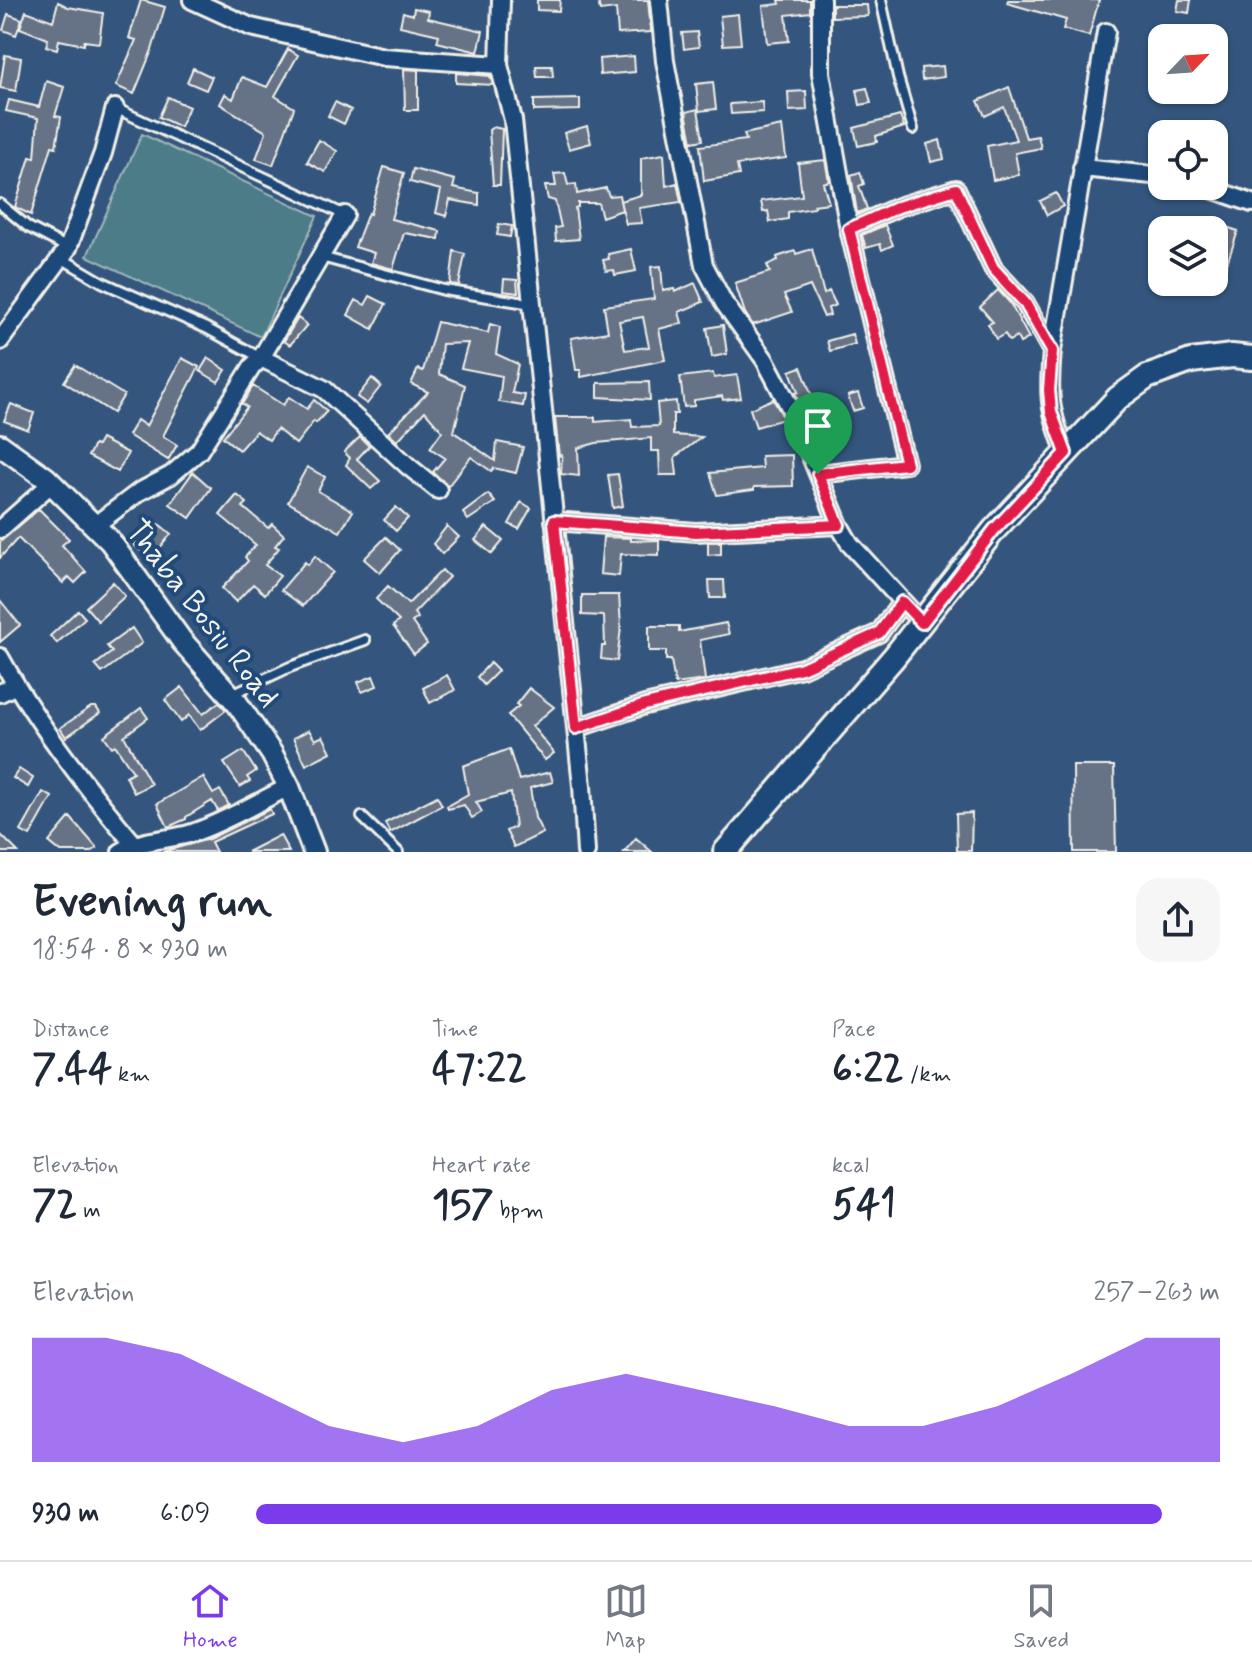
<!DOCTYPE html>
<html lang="en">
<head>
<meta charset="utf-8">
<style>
  :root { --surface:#fff; --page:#f6f6f7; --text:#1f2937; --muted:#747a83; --line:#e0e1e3; --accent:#7c3aed }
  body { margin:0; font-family:Mynerve,sans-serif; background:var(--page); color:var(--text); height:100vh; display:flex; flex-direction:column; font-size:30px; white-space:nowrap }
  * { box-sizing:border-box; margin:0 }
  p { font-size:26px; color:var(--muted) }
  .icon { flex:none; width:44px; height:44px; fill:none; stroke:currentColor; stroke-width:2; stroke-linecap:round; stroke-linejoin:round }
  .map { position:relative; height:852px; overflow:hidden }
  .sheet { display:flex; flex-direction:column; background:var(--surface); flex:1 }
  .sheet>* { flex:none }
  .needle { width:52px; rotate:65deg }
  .buttons { position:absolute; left:1148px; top:24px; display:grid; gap:16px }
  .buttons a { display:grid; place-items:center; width:80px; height:80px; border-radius:16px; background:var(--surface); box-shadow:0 2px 6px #0004; font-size:40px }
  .pin { position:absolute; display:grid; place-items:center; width:68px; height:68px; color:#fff; margin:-82px -34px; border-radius:50% 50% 50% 0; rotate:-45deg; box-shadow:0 0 8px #0007 }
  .pin .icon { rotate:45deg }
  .round { display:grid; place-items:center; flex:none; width:84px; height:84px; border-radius:24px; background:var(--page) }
  .summary { display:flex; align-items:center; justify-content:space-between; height:136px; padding:0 32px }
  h1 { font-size:44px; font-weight:700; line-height:60px }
  .figures { display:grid; grid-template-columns:repeat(3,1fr); gap:12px; height:136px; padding:8px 32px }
  .figures div { display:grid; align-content:center }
  .figures b { font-size:40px; font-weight:700 }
  .figures small { font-size:22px; font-weight:400 }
  .figures p { font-size:22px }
  .chart { height:224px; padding:16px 32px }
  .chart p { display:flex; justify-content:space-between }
  .chart svg { width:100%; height:144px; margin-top:8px; fill:var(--accent); opacity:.7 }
  ul { padding:0 32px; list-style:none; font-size:26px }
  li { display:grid; grid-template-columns:128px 96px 1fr; align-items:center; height:60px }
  li i { height:20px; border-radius:10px; background:var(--accent) }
  .tabs { display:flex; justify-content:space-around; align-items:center; height:112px; border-top:2px solid var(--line); background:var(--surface); font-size:22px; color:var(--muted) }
  .tabs a { display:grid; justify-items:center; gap:4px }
  .tabs .active { color:var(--accent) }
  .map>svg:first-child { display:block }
  .green { fill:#4b7c87; stroke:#a0b6b8; stroke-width:2 }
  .building { fill:#667286; stroke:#f4f1e8; stroke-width:2; fill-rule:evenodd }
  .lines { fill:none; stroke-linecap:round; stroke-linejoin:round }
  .service-casing { stroke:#f4f1e8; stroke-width:14 }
  .minor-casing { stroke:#f4f1e8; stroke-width:22 }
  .tertiary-casing { stroke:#f4f1e8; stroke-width:26 }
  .secondary-casing { stroke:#f4f1e8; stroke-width:28 }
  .service { stroke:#1f4a7a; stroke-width:8 }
  .minor { stroke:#1f4a7a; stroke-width:16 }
  .tertiary { stroke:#1f4a7a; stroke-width:20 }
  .secondary { stroke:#1f4a7a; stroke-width:22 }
  .route-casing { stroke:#fff; stroke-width:16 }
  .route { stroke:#e11d48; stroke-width:10 }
  .labels { text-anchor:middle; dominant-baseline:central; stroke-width:8; stroke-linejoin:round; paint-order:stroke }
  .street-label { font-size:32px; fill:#f4f1e8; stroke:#1f4a7a }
</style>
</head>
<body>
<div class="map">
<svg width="1252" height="852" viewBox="0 0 1252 852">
  <rect width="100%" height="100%" fill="#34567e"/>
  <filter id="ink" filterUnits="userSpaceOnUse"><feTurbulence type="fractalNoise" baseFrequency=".0125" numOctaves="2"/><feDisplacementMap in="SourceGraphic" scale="16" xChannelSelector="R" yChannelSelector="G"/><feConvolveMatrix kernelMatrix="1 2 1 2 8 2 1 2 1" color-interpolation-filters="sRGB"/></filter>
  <g filter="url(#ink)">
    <path class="green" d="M142,134L317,216L261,337L87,256Z"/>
    <path class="building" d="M141,0L165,7L152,50L134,94L116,86L136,40L129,38Z
      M537,0H560L559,11L537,10Z
      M598,0H648L651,32L618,34L616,9L600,11Z
      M779,0H810V12L786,15L789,41L767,43L763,6L780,4Z
      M1008,0H1099L1089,36L1063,29L1066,20L1007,3Z
      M1179,0H1191L1189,13L1177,11Z
      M58,2L68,7L103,13L99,43L84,41V45L59,40L57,49L46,46L48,39L20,28L26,11L53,21Z
      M832,5H867L868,16L832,17Z
      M414,8L429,11L428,18L483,31L478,52L437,42L439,35L400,26L403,12L413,15Z
      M8,14L22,19L16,35L3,30Z
      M738,14L741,44L723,45L720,16Z
      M697,32L699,47L684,49L682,33Z
      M288,49L298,55L275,96L294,108L273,165L256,159L266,132L220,104L225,94L233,99L242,77L267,87Z
      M5,55L21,58L16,91L0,88Z
      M634,56L635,72L600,75L599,59Z
      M536,66H552L553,77H537Z
      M943,66L944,77L922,80L921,68Z
      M193,68L212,77L206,90L187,82Z
      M404,69L418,70V110H405Z
      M456,73L490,76L493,85L456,83Z
      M46,81L64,87L55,116L61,117L56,147L52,146L31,215L15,207L30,157L35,158L38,118L6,111L9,100L39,107Z
      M713,82L716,109L699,111L696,84Z
      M1009,87L1026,138L1038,136L1041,148L1015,153L1019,175L993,180L987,146L1016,140L1004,107L985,116L978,101Z
      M867,88L871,103L860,105L857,90Z
      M806,91L807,110L789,111L788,92Z
      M168,97L189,107L180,127L159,117Z
      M580,99V110L534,111V100Z
      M335,102L351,110L344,124L328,116Z
      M762,102L763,112L731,114L730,104Z
      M698,109L703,140L692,142L686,112Z
      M900,116L904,127L876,136L877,142L858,146L854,128Z
      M587,126L591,143L569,149L564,133Z
      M782,126L786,158L737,165L739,175L704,181L700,146L746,140L744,134Z
      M493,127L502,129L500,185H493L489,130Z
      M319,140L337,151L325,172L307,162Z
      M940,140L944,159L931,162L927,144Z
      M664,154L666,186L677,183L681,202L639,208L642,223L626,224L620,201L641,195V158Z
      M825,160L829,181L823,183L829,203L814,205V208L788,212V219L770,222L768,211L763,212L761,201L802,196L798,163Z
      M384,167L404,173L391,219L440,231L439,239L404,233L393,269L371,263L374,253L355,247L368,213L370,214Z
      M413,169L455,180L453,188L479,193V205L450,200L446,216L436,213L441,190L410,182Z
      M860,172L864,184L859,186L867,209L857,213L851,175Z
      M565,173L568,185L576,184L577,194L606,188L609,196L619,195L622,210L602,217L598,203H578V207L575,208L579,239L556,241L555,228L561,227L555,201L548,199L545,186H556L554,174Z
      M1056,193L1063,206L1047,215L1040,201Z
      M1214,223L1238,231L1224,272L1214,268Z
      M499,224L512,226L510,237L497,235Z
      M885,225L893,245L882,250L880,244L866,248L862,235Z
      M631,249L636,271L615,275L614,270L606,271L603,260L609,259L608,254Z
      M812,249L824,294L829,291L836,305L828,308L830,315L824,317L810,286L784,295L792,312L753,325L745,313L735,283L770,272L767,265L778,260L777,257L795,251L796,254Z
      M454,251L465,254L459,285L450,284Z
      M661,266L663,291L674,289L675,292L695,283L703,302L679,312L682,323L659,329L665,360L581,377V370H576L571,338L608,332L604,306L654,299L651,267ZM643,317L649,347L625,350L619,321Z
      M504,279L517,280L518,293L503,291Z
      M998,290L1010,303L1029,338L1020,343L1017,337L1009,341L1005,334L996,339L988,324L993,322L980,307Z
      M370,296L386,304L373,329L348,315L356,300L365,305Z
      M298,318L307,325L290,345L284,341Z
      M437,322L488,333L490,324L500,327L496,354L518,364L512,393L525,395L523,406L499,402L502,376L461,368L468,343L442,344L439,374L465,385L454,432L495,461L497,442L523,447L516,473L494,468L491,471L471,457L448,486L433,472L445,458L430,448L442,431L425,411L397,441L388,433L428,392L411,384L418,369L423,371Z
      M723,325L727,354L712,357L707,328Z
      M852,334L855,344L830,351L827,341Z
      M182,358L199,367L163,436L177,445L168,460L128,435L137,420L146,426Z
      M208,358L226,370L218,382L200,371Z
      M75,365L124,395L113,413L64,382Z
      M801,367L813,399L801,404L795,393L798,392L790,371Z
      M713,373L714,378L737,375L741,398L723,400L722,396L694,400V406L684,407L680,377Z
      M372,378L381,386L367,404L357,397Z
      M649,382L650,400L598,397V383Z
      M253,386L283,405L289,397L307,409L314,400L327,411L316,423L314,421L296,444L277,429L269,440L256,431L239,450L223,437L247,407L242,404Z
      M858,393L863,408L853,411L848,396Z
      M773,399L784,419L756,427L750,409Z
      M676,401L677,414H673V435L702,437L675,457L677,475H660L659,451H651V438L596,443L578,448L579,476L561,474L562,455L559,456L555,417H595V422L631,419L632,427L659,426L657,403Z
      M11,404L34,413L28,430L4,421Z
      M360,437L369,446L357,459L380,481L371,489L346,465L350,458L344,452Z
      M101,439L128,453L118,472L88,456L94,445L97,446Z
      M792,455L793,486L754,487V490L717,495L710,473L762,468L761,456Z
      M307,467L325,477L318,491L353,511L340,532L288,502Z
      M193,472L211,488L190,518L170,504Z
      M618,474L623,506L613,508L608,475Z
      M488,494L495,502L468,520L463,513Z
      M237,495L247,503L243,507L268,528L272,524L284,535L275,546L279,548L265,565L280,576L265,594L253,584L236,602L222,588L248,561L245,557L256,545L220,515Z
      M521,502L531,508L519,529L509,524Z
      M396,507L408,518L396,531L384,520Z
      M39,509L69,539L62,545L86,572L75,583L69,577L63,583L18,538L0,558V542Z
      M154,520L171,534L151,559L134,545Z
      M447,526L459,537L442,554L433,544Z
      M486,527L503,541L492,554L475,540Z
      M386,537L400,550L380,573L364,559Z
      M603,537L631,538V541L659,540V555L621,554L619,576L600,574Z
      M708,542H721V554L708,555Z
      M315,556L333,572L303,606L281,590L305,562L308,565Z
      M442,570L449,577L414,613L418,618L412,622L427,644L414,654L393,626L399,621L376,599L388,586L408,604Z
      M709,580H724L725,598H710Z
      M113,582L125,596L98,621L86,607Z
      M582,595H619L621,627L617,661L601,659L602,646H605L604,616L582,615Z
      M0,600L20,625L0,642Z
      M78,610L85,618L57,643L50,636Z
      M726,623L729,634L700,640L705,680L675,684L671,660H666V651H649V626H679V632Z
      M132,628L142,643L102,673L95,665L112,652L107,646Z
      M490,663L498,671L484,685L477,677Z
      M447,675L455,690L430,703L423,688Z
      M373,676L377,686L362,692L358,682Z
      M182,687L203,714L219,702L226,710L200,730L189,715L181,722L165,700Z
      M529,688L554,707L532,726L554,753L545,760L508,715L519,706L516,704Z
      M91,707H96L100,713L66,737L60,728Z
      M141,708L148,718L124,736L151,784L134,793L126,776L133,772L115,745L112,747L104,736Z
      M309,730L315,740L323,736L331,752L306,765L293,738Z
      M509,749L519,780L550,772L553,782L530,788L535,818L543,833L514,847L506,831L515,827L511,793L476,802L482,812L472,818L464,805L448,809L447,806L468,794L463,766Z
      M243,751L256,771L247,777L250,781L240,787L224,763Z
      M1073,766H1114L1116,852H1074Z
      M19,769L33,778L28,787L13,778Z
      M203,777L213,794L220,790L229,805L218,811L212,801L186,817V819L168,827L157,804Z
      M43,792L52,797L30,836L21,831Z
      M437,796L442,805L390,833L385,823Z
      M270,809L272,814L211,842L216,852H162L209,839Z
      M972,813L971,851H957L956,814Z
      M70,817L97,848L91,852H61L49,842Z
      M0,834L18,852H0Z
      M280,835L289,852H247Z
      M636,838L652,852H624Z"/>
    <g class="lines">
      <defs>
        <path id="service" d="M881,0L898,77L913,129
          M115,108L345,215
          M0,204L28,227L68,248
          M321,257L444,290L532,304
          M61,258L102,282L206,328L261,358
          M232,694L290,667L365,640
          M362,817L398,852"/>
        <path id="minor" d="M192,0L251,27L384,57L499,65
          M501,0L499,65L513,120L582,786L586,852
          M659,0L665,61L704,265L724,303L765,360L793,413L839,525L850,544L922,623
          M1082,168L1162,176
          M1203,186L1252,203
          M849,229L898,207L956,189L993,268L1025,303L1052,351
          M0,341L68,248L103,153L115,108
          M261,358L324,389L408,466L438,490
          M1066,453C1049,409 1048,397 1052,351L1106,32
          M818,474L906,464L849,229L821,73V0
          M554,521L696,532L839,525
          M94,526L139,492L171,475L199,451L252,367L261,358L345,215
          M0,529L52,483
          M0,657C37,724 84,785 134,844
          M0,693L16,685
          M576,728L645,705L802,668L879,633L902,602
          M121,852C143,838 168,841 192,833C226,822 257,802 289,787"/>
        <path id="tertiary" d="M0,445L46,478L110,541L182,641L237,703L272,754L289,787L314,852"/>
        <path id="secondary" d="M725,852L894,657L994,530L1118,398L1147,377L1191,361L1232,356L1252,358"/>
      </defs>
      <use href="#service" class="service-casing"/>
      <use href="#minor" class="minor-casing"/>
      <use href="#tertiary" class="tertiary-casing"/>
      <use href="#secondary" class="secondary-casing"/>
      <use href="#service" class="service"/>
      <use href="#minor" class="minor"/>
      <use href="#tertiary" class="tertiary"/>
      <use href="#secondary" class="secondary"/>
    </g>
  </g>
  <g class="lines" filter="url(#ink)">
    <defs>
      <path id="route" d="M956,189L993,268L1025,303L1052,351L1049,390L1051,412L1066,453L994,530L922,623L902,602L879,633L802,668L645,705L576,728L554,521L696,532L839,525L818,474L906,464L849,229L898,207Z"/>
    </defs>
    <use href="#route" class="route-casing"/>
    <use href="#route" class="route"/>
  </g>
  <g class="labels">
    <g class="street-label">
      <text transform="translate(202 614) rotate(52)">Thaba Bosiu Road</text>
    </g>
  </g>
</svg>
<div class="buttons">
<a><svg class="needle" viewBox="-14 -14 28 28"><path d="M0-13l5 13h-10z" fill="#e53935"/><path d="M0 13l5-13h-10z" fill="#747a83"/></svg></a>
<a><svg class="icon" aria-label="locate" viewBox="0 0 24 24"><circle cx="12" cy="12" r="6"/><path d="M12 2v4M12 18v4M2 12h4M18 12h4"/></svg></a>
<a><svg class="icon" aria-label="layers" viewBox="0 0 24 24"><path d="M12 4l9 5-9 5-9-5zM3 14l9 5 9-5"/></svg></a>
</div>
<div class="pin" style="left:818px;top:474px;background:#1e9e55"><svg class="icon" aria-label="arrive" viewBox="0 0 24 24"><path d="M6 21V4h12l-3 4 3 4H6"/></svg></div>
</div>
<section class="sheet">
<div class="summary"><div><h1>Evening run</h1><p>18:54 · 8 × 930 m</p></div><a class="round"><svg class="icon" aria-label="share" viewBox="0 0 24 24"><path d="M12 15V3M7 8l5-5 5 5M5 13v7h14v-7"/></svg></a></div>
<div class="figures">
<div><p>Distance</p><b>7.44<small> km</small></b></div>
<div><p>Time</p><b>47:22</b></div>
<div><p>Pace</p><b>6:22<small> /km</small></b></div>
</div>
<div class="figures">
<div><p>Elevation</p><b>72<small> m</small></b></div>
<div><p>Heart rate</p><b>157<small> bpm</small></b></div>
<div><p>kcal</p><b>541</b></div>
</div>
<div class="chart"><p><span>Elevation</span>257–263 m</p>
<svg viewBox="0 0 160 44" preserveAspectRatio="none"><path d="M0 44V6L10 6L20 11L30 22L40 33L50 38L60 33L70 22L80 17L90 22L100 27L110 33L120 33L130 27L140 17L150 6L160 6V44z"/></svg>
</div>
<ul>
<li><b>930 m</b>6:09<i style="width:94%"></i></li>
</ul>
</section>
<nav class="tabs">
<a class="active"><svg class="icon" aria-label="home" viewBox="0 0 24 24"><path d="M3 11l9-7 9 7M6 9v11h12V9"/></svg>Home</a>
<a><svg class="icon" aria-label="map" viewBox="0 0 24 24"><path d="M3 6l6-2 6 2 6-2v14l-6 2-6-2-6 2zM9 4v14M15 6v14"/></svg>Map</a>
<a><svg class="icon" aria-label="saved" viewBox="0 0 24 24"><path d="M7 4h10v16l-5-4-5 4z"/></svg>Saved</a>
</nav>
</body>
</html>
